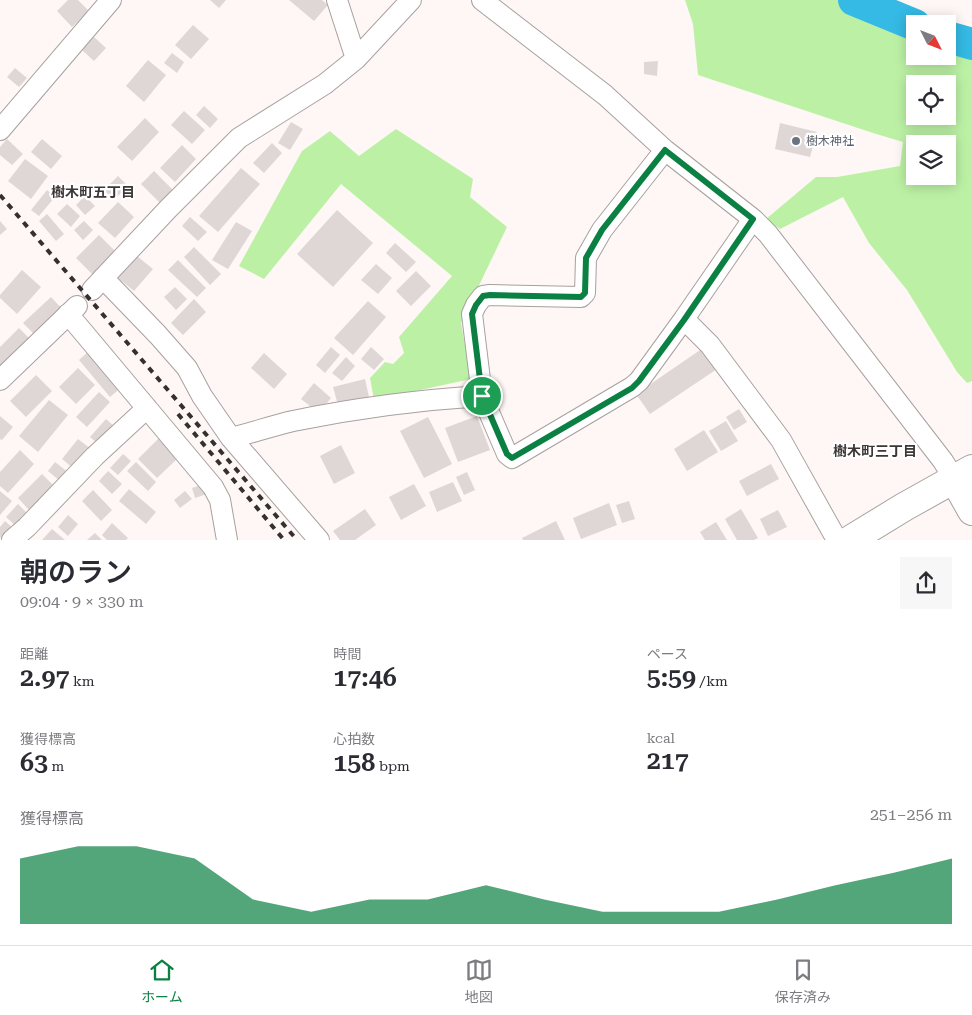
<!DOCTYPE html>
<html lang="ja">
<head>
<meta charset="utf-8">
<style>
  :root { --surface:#fff; --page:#f7f7f7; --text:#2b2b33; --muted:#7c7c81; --line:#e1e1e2; --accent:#0b8043 }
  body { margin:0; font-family:"Roboto Serif","Noto Sans JP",serif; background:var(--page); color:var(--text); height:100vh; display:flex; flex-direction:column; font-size:19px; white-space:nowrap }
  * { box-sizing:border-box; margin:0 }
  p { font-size:16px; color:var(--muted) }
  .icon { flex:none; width:28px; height:28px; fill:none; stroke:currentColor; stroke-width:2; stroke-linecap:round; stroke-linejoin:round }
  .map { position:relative; height:540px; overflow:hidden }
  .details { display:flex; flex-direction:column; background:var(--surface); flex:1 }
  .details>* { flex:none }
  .needle { width:32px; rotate:132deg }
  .buttons { position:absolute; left:906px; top:15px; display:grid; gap:10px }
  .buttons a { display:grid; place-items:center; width:50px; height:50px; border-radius:0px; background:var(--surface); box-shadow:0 2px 12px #0003; font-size:25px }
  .pin { position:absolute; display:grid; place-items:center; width:42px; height:42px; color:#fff; margin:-21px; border:2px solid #fff; border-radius:50%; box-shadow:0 1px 5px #0007 }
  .round { display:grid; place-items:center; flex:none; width:52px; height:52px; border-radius:0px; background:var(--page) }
  .overview { display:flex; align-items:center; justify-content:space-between; height:85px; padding:0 20px }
  h1 { font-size:28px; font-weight:600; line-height:38px }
  .stats { display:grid; grid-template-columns:repeat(3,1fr); gap:8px; height:85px; padding:5px 20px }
  .stats div { display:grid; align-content:center }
  .stats b { font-size:25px; font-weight:600 }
  .stats small { font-size:14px; font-weight:400 }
  .stats p { font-size:14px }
  .chart { height:140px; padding:10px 20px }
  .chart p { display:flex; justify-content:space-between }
  .chart svg { width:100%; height:90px; margin-top:5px; fill:var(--accent); opacity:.7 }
  .tab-bar { display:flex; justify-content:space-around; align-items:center; height:70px; border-top:1px solid var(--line); background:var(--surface); font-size:14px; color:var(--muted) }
  .tab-bar a { display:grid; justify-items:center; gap:2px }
  .tab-bar .selected { color:var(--accent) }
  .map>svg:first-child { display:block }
  .green { fill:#bcf1a5; fill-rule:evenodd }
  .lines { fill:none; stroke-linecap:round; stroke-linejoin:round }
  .river { stroke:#34bae4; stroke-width:32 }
  .building { fill:#ded7d6 }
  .street-casing { stroke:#a7a09e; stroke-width:22 }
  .secondary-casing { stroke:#a7a09e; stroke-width:30 }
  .street { stroke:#fff; stroke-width:20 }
  .secondary { stroke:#fff; stroke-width:28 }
  .rail { stroke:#33302f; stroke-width:4; stroke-dasharray:6 6; stroke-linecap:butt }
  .route-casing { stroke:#fff; stroke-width:10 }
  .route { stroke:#0b8043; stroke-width:6 }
  .worship-dot { fill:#6b7280; stroke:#fff; stroke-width:2 }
  .labels { text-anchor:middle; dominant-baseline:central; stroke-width:4.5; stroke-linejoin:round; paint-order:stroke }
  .worship-label { font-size:12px; fill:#5b616d; stroke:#fff; text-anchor:start }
  .neighbourhood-label { font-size:14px; font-weight:bold; fill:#3c3634; stroke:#fff }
</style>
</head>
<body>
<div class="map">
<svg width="972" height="540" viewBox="0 0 972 540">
  <rect width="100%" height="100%" fill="#fef7f5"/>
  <path class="green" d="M685,0H872L932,24H915V56H948V29L972,36V381L967,383L957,372L907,290L869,243L843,197L780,229L766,219L816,177H837L900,166L903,142L873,133L698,75L693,24ZM915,84H948V116H915ZM915,144H948V176H915Z
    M396,129L473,179L470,197L507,227L461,323L471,379L374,400L370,378L385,362L393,364L404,353L399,337L452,276L341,184L264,279L239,266L302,151L330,131L359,156Z"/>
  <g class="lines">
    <path class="river" d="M854,0L915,25
      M948,37L972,44"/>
  </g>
  <path class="building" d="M68,0H78L89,11L72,27L57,11Z
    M210,0H226L219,8Z
    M289,0H322L328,5L314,21Z
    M193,25L209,39L191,59L175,45Z
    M94,37L106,48L94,61L82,50Z
    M172,53L184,62L177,73L164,63Z
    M148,60L166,75L144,102L126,86Z
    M658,61L657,76L644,74V62Z
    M15,68L27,78L19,87L7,77Z
    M204,106L218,119L210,128L196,115Z
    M184,111L205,130L192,144L171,125Z
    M145,118L159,132L132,161L117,147Z
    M291,122L303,129L290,150L278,143Z
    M780,123L817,132L810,157L775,149Z
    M7,139L23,154L12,165L0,155V147Z
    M42,139L62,156L51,169L31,152Z
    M272,143L282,153L264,173L253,163Z
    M182,145L196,159L175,182L160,168Z
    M25,159L48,176L31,199L8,181Z
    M241,168L260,184L218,232L199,216Z
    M154,171L173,190L160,203L141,184Z
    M118,176L128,186L114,200L104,190Z
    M47,190L55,197L39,216L31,210Z
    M85,196L95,206L85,215L76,205Z
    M118,202L134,217L115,238L98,223Z
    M67,204L80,216L71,227L57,214Z
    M337,210L373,243L333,287L297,254Z
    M47,214L64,234L56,241L39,221Z
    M190,217L207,232L198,241L182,226Z
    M0,221L7,229L0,235Z
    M84,221L93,230L83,240L74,230Z
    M236,222L252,231L228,269L212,260Z
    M99,235L117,253L94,276L76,258Z
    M395,243L416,262L406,272L386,253Z
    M194,247L221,274L210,285L184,257Z
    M137,256L153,269L134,291L118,278Z
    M178,260L206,288L197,297L168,270Z
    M376,264L392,278L378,294L361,280Z
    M22,270L41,287L17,314L0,298V295Z
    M416,271L431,286L411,306L396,291Z
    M175,287L187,299L176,310L164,297Z
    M51,297L64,311L37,337L23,323Z
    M194,299L206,312L183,335L171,323Z
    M368,301L386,317L353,355L334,338Z
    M19,328L33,342L5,370L0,365V347Z
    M706,346L720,367L650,414L636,394Z
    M331,347L340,355L325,373L316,365Z
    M371,347L384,359L374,370L361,359Z
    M91,349L123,386L110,397L79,360Z
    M264,353L287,374L274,389L251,368Z
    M346,357L355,366L342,381L332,373Z
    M78,368L95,385L76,404L59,387Z
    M36,375L52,391L26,417L10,401Z
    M365,379L369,397L338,405L333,387Z
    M314,383L331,398L319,413L301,399Z
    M99,392L110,402L87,427L76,417Z
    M49,400L68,415L38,452L19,436Z
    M739,409L747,422L734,430L726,417Z
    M0,416L13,427L2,440L0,439Z
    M477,416L490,450L458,462L445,428Z
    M428,417L452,464L424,478L400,431Z
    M106,419L114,426L98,444L90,437Z
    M726,421L738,441L721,451L709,431Z
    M704,430L718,452L687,471L674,449Z
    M159,438L178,458L157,478L138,459Z
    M78,439L91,449L74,469L62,459Z
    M341,445L355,473L334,484L320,456Z
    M20,450L34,464L8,493L0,486V472Z
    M123,454L131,461L118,475L110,468Z
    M55,462L69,473L61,482L48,471Z
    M136,462L156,482L148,491L127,471Z
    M771,464L779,479L747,496L739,481Z
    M108,471L122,484L112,494L99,481Z
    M467,472L475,490L464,495L456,477Z
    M42,474L54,486L29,510L18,498Z
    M453,482L462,501L437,512L429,492Z
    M204,484L207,494L195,498L192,488Z
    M414,484L426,506L401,520L389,497Z
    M129,489L156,512L146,524L119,501Z
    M93,490L112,510L101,521L82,501Z
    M0,491L12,501L0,515Z
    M185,491L192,499L180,508L174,500Z
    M629,501L635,519L622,523L616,505Z
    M609,503L617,525L581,539L573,518Z
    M18,504L30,516L18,528L6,517Z
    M365,509L376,525L355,540H340L333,531Z
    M741,509L758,538L754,540H737L725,519Z
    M778,510L787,527L768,536L760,519Z
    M68,515L78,524L68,536L58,527Z
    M5,521L14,529L4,540L0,537V527Z
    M556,521L565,540H523L522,538Z
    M716,522L727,540H705L700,532Z
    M112,523L128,538L126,540H107L102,535Z
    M52,529L65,540H42Z
    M95,533L102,540H87Z"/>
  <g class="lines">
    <defs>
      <path id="street" d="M337,0L356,59
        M482,0L605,95L665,150L753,219L768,234L943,461L954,479
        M0,130L111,0
        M665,150L602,230L586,258L585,293L581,297L490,295L483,296L476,305L472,314L482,396L507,454L512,458L632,387L639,381L684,319L753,219
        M103,278L158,335L187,368L202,396L231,438L319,540
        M92,290L168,209L239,138L325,84L356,59L411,0
        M68,314L213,487L220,500L227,540
        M684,319L710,345L781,440L837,540
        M0,380L77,306
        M231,438C251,433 272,426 293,421C356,408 418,400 482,396
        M12,540L27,527L95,456L147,408"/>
      <path id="secondary" d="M954,479L972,511
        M850,540L904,507L972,469"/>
    </defs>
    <use href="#street" class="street-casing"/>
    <use href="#secondary" class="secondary-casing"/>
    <use href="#street" class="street"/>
    <use href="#secondary" class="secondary"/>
    <path class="rail" d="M0,195L297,540
      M178,414L284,540"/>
  </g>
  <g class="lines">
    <defs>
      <path id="route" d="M665,150L753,219L684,320L639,381L632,388L512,458L507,454L482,396L472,314L476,305L483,296L490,295L581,297L585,293L586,258L602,230Z"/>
    </defs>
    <use href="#route" class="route-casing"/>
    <use href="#route" class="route"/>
  </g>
  <circle class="worship-dot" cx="796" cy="141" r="5"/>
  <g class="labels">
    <g class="worship-label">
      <text x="806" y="141">樹木神社</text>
    </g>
    <g class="neighbourhood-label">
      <text x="93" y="192">樹木町五丁目</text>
      <text x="875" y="451">樹木町三丁目</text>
    </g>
  </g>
</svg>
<div class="buttons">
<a><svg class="needle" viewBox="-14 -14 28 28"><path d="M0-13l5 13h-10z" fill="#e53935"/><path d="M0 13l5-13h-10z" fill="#7c7c81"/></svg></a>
<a><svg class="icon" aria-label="locate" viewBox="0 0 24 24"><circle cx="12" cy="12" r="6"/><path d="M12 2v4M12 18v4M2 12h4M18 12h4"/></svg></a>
<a><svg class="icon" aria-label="layers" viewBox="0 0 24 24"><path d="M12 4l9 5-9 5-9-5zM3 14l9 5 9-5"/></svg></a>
</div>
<div class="pin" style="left:482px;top:396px;background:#1e9e55"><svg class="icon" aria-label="arrive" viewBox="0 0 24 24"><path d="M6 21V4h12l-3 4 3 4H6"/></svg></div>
</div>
<section class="details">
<div class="overview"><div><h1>朝のラン</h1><p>09:04 · 9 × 330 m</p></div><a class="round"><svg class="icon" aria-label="share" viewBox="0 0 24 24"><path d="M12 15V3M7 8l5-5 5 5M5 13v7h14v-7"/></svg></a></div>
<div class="stats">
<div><p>距離</p><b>2.97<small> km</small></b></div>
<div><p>時間</p><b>17:46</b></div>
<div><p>ペース</p><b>5:59<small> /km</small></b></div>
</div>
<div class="stats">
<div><p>獲得標高</p><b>63<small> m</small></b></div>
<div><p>心拍数</p><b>158<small> bpm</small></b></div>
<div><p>kcal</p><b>217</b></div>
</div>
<div class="chart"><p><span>獲得標高</span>251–256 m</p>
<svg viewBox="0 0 160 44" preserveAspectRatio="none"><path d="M0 44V12L10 6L20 6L30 12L40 32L50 38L60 32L70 32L80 25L90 32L100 38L110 38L120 38L130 32L140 25L150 19L160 12V44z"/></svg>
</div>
</section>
<nav class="tab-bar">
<a class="selected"><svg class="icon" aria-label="home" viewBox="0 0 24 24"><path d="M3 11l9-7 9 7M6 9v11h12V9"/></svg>ホーム</a>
<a><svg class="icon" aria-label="map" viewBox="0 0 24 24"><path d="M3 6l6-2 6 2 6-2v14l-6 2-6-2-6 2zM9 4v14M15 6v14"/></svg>地図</a>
<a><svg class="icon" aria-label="saved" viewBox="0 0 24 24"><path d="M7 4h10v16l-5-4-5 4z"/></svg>保存済み</a>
</nav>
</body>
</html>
